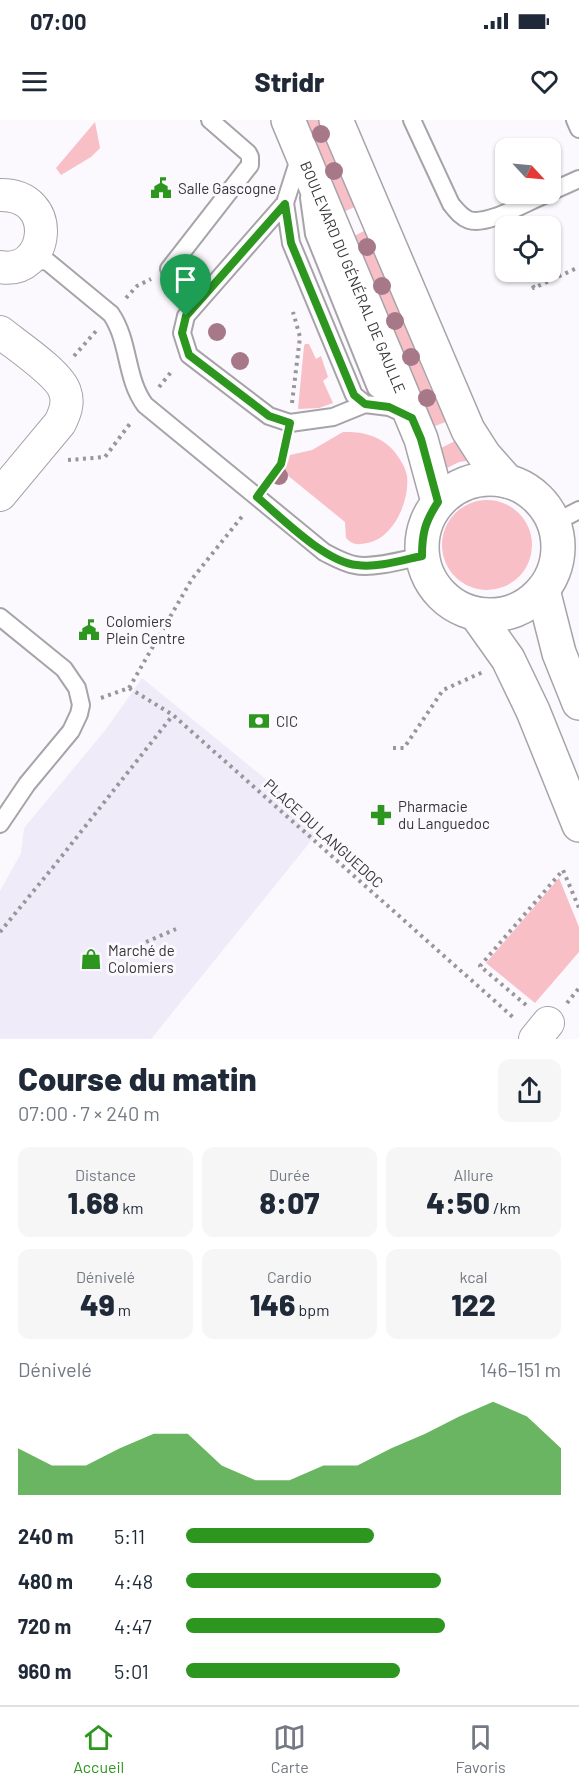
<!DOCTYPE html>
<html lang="fr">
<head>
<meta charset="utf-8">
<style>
  :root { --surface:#fff; --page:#f6f6f7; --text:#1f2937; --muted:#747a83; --line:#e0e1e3; --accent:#2c961f }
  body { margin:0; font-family:Barlow,sans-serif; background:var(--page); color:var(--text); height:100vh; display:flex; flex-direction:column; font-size:22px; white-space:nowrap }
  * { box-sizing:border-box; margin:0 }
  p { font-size:20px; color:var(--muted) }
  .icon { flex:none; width:33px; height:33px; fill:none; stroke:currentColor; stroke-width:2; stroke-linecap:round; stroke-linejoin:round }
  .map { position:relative; height:919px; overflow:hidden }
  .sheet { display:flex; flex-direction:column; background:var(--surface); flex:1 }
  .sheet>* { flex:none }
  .needle { width:39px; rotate:116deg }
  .tools { position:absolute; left:495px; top:18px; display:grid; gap:12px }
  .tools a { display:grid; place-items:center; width:66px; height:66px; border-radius:12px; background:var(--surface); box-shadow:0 2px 4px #0004; font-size:30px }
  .pin { position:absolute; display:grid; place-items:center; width:51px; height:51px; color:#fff; margin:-62px -26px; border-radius:50% 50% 50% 0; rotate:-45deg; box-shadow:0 0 6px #0007 }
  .pin .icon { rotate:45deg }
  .round { display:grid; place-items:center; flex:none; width:63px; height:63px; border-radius:12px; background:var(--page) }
  .headline { display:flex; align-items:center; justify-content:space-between; height:102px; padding:0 18px }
  h1 { font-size:33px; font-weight:800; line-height:45px }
  .stats { display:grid; grid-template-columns:repeat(3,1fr); gap:9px; height:102px; padding:6px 18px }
  .stats div { display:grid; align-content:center; border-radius:12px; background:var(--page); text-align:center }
  .stats b { font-size:30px; font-weight:800 }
  .stats small { font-size:16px; font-weight:400 }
  .stats p { font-size:16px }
  .chart { height:168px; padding:12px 18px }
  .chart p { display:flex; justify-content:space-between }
  .chart svg { width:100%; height:108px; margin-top:6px; fill:var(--accent); opacity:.7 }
  ul { padding:0 18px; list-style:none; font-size:20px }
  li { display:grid; grid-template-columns:96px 72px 1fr; align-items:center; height:45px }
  li i { height:15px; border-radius:8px; background:var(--accent) }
  .status { display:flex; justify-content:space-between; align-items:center; height:42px; padding:0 30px; background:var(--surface); direction:ltr }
  .status svg { height:16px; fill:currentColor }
  header { display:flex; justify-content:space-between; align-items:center; height:78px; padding:0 18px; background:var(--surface); font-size:27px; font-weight:800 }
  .tabs { display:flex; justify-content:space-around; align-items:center; height:84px; border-top:2px solid var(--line); background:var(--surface); font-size:16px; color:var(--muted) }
  .tabs a { display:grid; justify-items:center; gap:3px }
  .tabs .current { color:var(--accent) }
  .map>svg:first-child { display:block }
  .built { fill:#f0ebf8 }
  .green { fill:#f9bfc7 }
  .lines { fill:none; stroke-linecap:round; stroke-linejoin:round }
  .lane-casing { stroke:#a6a4a9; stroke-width:20 }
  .street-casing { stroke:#a6a4a9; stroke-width:34 }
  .secondary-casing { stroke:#a6a4a9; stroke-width:36 }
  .path { stroke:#98969a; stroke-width:4; stroke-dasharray:3 4.5; stroke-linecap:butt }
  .lane { stroke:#fff; stroke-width:16 }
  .street { stroke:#fff; stroke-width:32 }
  .secondary { stroke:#fff; stroke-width:33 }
  .tree { fill:#a67888 }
  .route-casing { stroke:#fff; stroke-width:12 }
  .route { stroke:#2c961f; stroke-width:8 }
  .labels { text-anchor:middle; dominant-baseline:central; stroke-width:6; stroke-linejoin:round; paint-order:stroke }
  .poi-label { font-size:15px; fill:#353436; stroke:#fbf8fe; text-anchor:start }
  .street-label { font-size:15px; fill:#353436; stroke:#fbf8fe }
</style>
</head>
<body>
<div class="status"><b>07:00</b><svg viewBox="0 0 49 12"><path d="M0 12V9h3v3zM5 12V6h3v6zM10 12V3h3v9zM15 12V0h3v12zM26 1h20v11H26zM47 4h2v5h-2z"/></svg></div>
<header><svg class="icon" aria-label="menu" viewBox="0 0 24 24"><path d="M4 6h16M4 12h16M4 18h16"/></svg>Stridr<svg class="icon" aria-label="heart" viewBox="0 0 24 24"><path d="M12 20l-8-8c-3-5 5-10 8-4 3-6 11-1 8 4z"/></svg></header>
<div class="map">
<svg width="579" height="919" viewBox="0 0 579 919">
  <rect width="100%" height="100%" fill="#fbf8fe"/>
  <path class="built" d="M142,558L323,706L151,919H0V771L21,733L24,708L107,608Z"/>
  <path class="green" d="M302,0H322L357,86L341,93Z
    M95,2L100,28L91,37L61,55L56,48Z
    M366,110L430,267L448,301L430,308L352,117Z
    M305,224H309L316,239L321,236L328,257L323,261L333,283L319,288L298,289L304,226Z
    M343,312C363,311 381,316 394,331C400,339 405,346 407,356C410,381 393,419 367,423C357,425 353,425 346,418L345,402L281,350L288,342L290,335L312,330Z
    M459,319L468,337L466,341L459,342L445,349L439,329Z
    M442 425a45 45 0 1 1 90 0a45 45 0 1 1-90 0Z
    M559,758L579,807V832L535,883L486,843Z"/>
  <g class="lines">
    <defs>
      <path id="lane" d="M412,0L451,84C456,90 461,97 469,100C489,106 527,81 547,74
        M575,0L579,9
        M300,36L285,83L186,196L182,213L189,235L269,296L290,303L333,297L365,284L389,287L409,296
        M550,72L579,59
        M309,78L314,114L376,268L402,289
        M285,83L291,123L354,275L365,284
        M30,139L48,142L111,194C130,222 125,258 145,285L324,432C334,437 344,443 355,445C372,449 404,440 422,436
        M169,149L250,45V37L248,33L210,0
        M554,403L579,390
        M0,497L64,549L77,568L81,585L79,594L71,611L27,664L0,704"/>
      <path id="street" d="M0,75C60,74 49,156 0,147
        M0,212C16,225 60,254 65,272C69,283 65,293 60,303L0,375
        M535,919L548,903"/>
      <g id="secondary">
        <path id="s1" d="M288,0L421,319L438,382"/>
        <path d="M336,0L468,310L484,335L507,361"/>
        <circle cx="490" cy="427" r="68"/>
        <path d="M543,470L559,533L579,583"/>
        <path d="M476,494L508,539L533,591L579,705"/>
      </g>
    </defs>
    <use href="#lane" class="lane-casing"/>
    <use href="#street" class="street-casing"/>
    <use href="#secondary" class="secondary-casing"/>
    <path class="path" d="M526,152L534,168L579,147
      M126,178L137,166L151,159
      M74,236L97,210
      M159,267L172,251
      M292,283L300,217L293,192
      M68,340L105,337L132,301
      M270,359L281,344L286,323
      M129,568L192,459L244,394
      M101,578L129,568L173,595L515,899
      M393,628H404L443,570L483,552
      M0,812L54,746L173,595
      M146,822L176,809
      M567,883L579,868
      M526,885L480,846L563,750L579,788"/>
    <use href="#lane" class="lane"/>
    <use href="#street" class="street"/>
    <use href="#secondary" class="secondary"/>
  </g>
  <g class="tree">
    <circle cx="321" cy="14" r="9"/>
    <circle cx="334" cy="51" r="9"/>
    <circle cx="367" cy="127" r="9"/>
    <circle cx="382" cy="166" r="9"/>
    <circle cx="395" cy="201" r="9"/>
    <circle cx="217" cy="212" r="9"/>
    <circle cx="411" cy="237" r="9"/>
    <circle cx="240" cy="241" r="9"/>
    <circle cx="427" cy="278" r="9"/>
    <circle cx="279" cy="356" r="9"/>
  </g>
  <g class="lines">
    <defs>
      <path id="route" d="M285,84L291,123L354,275L365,284L389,287L412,298L421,319L438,382C425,402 422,413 422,436C403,440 377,448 357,445C325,442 282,398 257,377L281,344L290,303L269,296L189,235L182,213L186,196Z"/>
    </defs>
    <use href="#route" class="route-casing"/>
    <use href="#route" class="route"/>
  </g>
  <defs>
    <symbol id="civic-bare" viewBox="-9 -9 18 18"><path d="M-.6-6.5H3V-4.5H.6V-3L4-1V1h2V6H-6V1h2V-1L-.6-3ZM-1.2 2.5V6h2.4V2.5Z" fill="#2c961f" stroke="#fbf8fe" stroke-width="2.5" paint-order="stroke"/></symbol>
    <symbol id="bank-bare" viewBox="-9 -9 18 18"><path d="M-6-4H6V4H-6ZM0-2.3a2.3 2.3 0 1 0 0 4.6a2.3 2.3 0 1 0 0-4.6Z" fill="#2c961f" stroke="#fbf8fe" stroke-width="2.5" paint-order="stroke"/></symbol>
    <symbol id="pharmacy-bare" viewBox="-9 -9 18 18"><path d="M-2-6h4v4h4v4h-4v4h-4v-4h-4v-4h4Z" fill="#2c961f" stroke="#fbf8fe" stroke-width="2.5" paint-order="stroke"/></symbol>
    <symbol id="shop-bare" viewBox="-9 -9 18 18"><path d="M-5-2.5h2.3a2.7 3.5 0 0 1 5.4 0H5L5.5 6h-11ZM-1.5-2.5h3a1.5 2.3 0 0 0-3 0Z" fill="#2c961f" stroke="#fbf8fe" stroke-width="2.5" paint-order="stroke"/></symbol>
  </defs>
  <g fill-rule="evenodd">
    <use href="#civic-bare" x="146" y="53" width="30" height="30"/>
    <use href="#civic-bare" x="74" y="495" width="30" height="30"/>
    <use href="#bank-bare" x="244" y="586" width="30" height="30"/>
    <use href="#pharmacy-bare" x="366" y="680" width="30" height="30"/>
    <use href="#shop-bare" x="76" y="824" width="30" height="30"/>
  </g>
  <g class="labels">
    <g class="poi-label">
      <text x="178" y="68">Salle Gascogne</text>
      <text x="106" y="501">Colomiers<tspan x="106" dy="17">Plein Centre</tspan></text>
      <text x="276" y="601">CIC</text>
      <text x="398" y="686">Pharmacie<tspan x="398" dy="17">du Languedoc</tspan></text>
      <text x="108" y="830">Marché de<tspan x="108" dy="17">Colomiers</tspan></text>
    </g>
    <g class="street-label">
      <text stroke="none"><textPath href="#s1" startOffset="170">BOULEVARD DU GÉNÉRAL DE GAULLE</textPath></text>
      <text transform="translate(324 713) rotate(42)">PLACE DU LANGUEDOC</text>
    </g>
  </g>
</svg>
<div class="tools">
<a><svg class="needle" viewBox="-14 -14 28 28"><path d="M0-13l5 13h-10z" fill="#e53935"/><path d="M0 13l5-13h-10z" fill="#747a83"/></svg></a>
<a><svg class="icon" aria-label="locate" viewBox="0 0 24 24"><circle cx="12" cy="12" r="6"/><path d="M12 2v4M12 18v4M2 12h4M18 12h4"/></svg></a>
</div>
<div class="pin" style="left:186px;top:196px;background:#1e9e55"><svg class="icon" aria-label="arrive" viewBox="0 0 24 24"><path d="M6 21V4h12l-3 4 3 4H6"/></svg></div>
</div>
<section class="sheet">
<div class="headline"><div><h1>Course du matin</h1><p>07:00 · 7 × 240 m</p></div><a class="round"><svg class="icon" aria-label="share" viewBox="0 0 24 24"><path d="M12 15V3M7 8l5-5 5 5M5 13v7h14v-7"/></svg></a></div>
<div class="stats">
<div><p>Distance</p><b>1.68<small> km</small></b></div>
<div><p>Durée</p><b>8:07</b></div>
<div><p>Allure</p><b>4:50<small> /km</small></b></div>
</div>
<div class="stats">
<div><p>Dénivelé</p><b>49<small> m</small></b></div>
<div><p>Cardio</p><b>146<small> bpm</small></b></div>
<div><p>kcal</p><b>122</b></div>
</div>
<div class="chart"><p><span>Dénivelé</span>146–151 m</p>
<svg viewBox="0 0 160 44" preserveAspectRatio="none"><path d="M0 44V25L10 32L20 32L30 25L40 19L50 19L60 32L70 38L80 38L90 32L100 32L110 25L120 19L130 12L140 6L150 12L160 25V44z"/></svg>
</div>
<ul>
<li><b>240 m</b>5:11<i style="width:50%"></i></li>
<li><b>480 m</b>4:48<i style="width:68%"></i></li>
<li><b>720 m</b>4:47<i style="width:69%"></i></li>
<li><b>960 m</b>5:01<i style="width:57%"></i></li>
</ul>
</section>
<nav class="tabs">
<a class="current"><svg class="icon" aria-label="home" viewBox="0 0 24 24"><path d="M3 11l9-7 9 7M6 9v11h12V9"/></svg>Accueil</a>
<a><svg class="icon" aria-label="map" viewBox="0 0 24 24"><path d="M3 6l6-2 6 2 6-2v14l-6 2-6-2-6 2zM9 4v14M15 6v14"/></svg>Carte</a>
<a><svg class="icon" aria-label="saved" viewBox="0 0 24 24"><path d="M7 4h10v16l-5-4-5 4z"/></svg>Favoris</a>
</nav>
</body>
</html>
